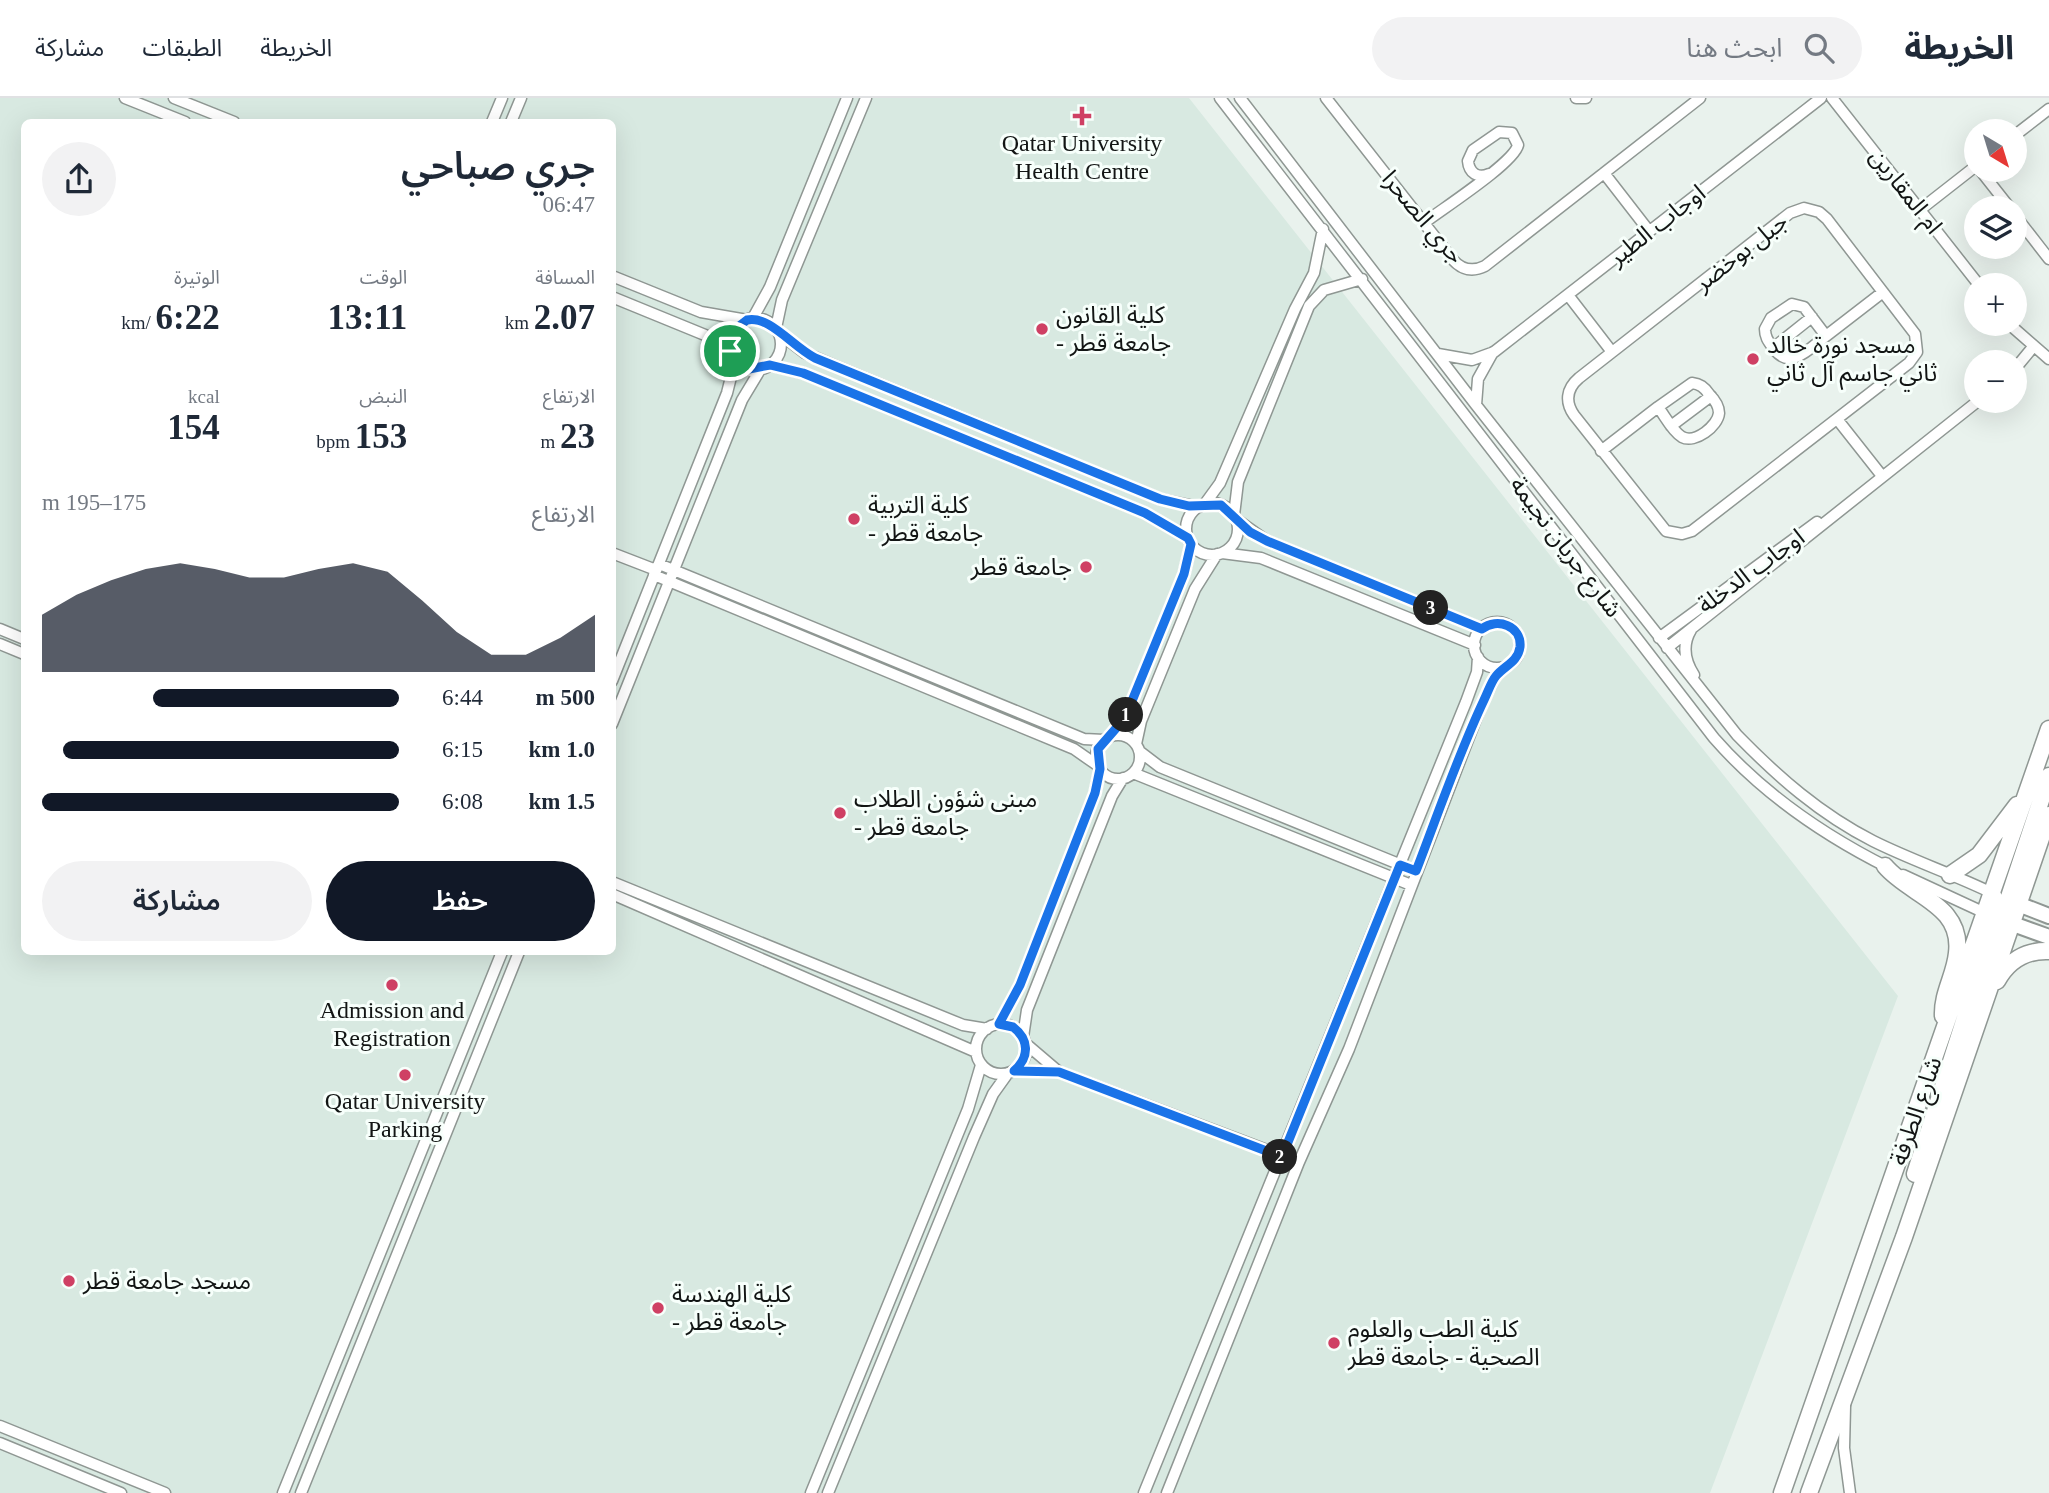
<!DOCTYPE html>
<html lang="ar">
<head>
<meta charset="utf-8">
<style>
  :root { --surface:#fff; --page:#f2f2f3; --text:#1f2937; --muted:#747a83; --line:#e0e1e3; --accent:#111827 }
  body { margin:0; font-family:"Times New Roman","Noto Sans Arabic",serif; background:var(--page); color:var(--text); direction:rtl; height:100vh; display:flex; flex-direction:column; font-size:26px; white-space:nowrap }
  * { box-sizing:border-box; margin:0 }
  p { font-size:23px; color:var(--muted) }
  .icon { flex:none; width:38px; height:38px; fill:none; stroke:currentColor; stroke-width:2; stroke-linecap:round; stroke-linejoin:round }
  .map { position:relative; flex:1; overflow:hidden; direction:ltr }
  .sheet { position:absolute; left:21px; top:21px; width:595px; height:836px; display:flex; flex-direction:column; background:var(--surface); border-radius:10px; box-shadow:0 7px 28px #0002; direction:rtl }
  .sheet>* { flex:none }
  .needle { width:46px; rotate:142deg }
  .fabs { position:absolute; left:1964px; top:21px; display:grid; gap:14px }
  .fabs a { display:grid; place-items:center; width:63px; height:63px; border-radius:50%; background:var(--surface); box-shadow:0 7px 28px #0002; font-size:35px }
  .pin { position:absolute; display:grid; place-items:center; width:60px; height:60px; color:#fff; margin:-30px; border:4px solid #fff; border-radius:50%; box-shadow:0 2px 7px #0007 }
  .km { position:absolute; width:35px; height:35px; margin:-18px; border-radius:50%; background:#222; color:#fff; font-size:19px; line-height:35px; text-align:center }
  .round { display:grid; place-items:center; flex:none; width:74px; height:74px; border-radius:37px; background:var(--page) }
  .head { display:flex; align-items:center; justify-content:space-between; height:119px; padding:0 21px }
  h1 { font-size:38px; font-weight:600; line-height:52px }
  .figures { display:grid; grid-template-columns:repeat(3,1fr); gap:10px; height:119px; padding:7px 21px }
  .figures div { display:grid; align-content:center }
  .figures b { font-size:35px; font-weight:600 }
  .figures small { font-size:19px; font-weight:400 }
  .figures p { font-size:19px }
  .chart { height:196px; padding:14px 21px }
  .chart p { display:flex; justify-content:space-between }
  .chart svg { width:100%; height:126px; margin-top:7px; fill:var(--accent); opacity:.7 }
  .primary-button { display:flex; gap:14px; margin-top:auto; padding:14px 21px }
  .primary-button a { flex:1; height:80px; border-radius:42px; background:var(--accent); color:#fff; font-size:28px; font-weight:600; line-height:80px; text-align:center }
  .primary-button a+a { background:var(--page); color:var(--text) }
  ul { padding:0 21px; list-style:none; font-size:23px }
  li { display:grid; grid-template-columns:112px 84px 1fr; align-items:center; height:52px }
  li i { height:18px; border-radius:9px; background:var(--accent) }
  header { display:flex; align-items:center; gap:42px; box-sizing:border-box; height:98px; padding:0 35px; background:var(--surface); border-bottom:2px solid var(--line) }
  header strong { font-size:33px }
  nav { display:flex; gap:38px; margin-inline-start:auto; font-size:24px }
  .search { width:490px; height:63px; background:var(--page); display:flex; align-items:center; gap:18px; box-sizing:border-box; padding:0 24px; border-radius:38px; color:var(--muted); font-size:26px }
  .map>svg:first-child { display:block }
  .built { fill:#d8e9e1; fill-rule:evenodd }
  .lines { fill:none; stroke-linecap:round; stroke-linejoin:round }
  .minor-casing { stroke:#8f9793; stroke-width:13 }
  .secondary-casing { stroke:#8f9793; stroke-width:18 }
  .primary-casing { stroke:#8f9793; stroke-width:19 }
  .minor { stroke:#fff; stroke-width:10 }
  .secondary { stroke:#fff; stroke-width:14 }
  .primary { stroke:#fff; stroke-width:16 }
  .route-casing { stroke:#fff; stroke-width:14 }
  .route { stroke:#1a73e8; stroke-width:9 }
  .poi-dot { fill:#cf4064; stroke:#f7fffb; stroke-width:2.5 }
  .labels { text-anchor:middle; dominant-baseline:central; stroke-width:6; stroke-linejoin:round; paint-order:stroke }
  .poi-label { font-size:24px; fill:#121514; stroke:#f7fffb; text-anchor:start }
  .street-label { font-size:24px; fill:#121514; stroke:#f7fffb }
</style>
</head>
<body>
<header>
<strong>الخريطة</strong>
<div class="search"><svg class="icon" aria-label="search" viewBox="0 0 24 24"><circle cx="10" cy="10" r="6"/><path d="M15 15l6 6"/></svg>ابحث هنا</div>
<nav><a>الخريطة</a><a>الطبقات</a><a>مشاركة</a></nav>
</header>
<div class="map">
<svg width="2049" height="1395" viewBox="0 0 2049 1395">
  <rect width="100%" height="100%" fill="#e9f2ed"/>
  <path class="built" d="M0,0H1189L1898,898L1710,1395H0ZM24,24H612V854H24Z"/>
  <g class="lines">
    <defs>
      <path id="minor" d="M125,0L185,24
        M174,0L234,24
        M1220,0L1714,640C1763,696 1823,737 1889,770
        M1240,0L1476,307L1737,637C1778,679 1820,716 1873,743C1911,762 1953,776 1992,795
        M1326,0L1453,162C1462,172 1473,174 1485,168L1700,0
        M1576,0H1586
        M1832,0L1979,187
        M492,24L502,0
        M511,24L521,0
        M2014,38L2049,11
        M1980,72L2010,110
        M1604,75L1649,133
        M1804,110L1819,114L1827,121L1915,236L1917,254L1909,265L1692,433L1682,436L1666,433L1574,317C1565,304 1566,291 1579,280L1790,115Z
        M1921,111L1976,68
        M2014,116L2049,161
        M1424,125C1442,111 1514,65 1518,47L1512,35L1499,34L1473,52L1468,63C1469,75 1478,81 1489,76
        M612,178L701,214L747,222
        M1568,197L1612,254
        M612,199L705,237L730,253
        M1792,206L1804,209L1826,238C1810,250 1791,273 1774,251C1769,244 1765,240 1765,231L1771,220Z
        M753,220L770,189L847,0
        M729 246a26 26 0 1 1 52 0a26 26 0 1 1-52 0Z
        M2009,226L2049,261
        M776,230L782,202L866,0
        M779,235L805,255L838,269L1160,401L1199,409
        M1826,238L1883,194
        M1773,250L1812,219
        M1438,256L1472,262L1494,254L1821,0
        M770,267L803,275L1145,415L1188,440
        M2014,272L2033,249
        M1692,285C1700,286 1704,289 1709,296C1714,301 1719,307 1719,315C1718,328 1695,346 1682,339C1672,333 1665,318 1658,309Z
        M1476,307L1478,281L1493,254
        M1837,321L1882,378
        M1671,328L1711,298
        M1601,353L1658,309
        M1186 431a26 26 0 1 1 52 0a26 26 0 1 1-52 0Z
        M1204,407L1220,385L1295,211L1314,175L1323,131
        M1234,417L1238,384L1309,208L1324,192L1362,181
        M1236,421L1267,443L1482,531
        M612,455L656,472
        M1222,455L1261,460L1475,547
        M659,466L1084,641L1104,642
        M654,477L1074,651L1097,667
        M1474 547a23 23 0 1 1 46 0a23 23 0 1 1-46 0Z
        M0,531L24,541
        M1691,532C1682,547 1685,563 1694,577
        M1659,540L1817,424
        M0,546L24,556
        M1667,550L1978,303
        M612,583L727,295L735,263
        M612,626L742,302L760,272
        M1096 659a22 22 0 1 1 44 0a22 22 0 1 1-44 0Z
        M1111,638L1125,620L1184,476L1191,446
        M1136,646L1141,623L1195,491L1217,456
        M1139,653L1160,669L1416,773
        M1133,675L1411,787
        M1903,777L1985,815
        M612,784L963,927L987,931
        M612,796L976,954
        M999,926L1020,887L1095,695L1100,671
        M976 951a25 25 0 1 1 50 0a25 25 0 1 1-50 0Z
        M1023,939L1027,912L1112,698L1123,680
        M1025,945L1059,974L1299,1064
        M1014,973L1058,974
        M1845,1308L1844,1350L1850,1395
        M0,1328L165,1395
        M0,1345L121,1395
        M283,1395L502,854
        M301,1395L519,854
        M811,1395L968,1011L981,967
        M828,1395L974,1039L993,996L1008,975
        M1144,1395L1466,604L1477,574L1478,559
        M1167,1395L1299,1064L1349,951L1481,608L1495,579L1506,568"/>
      <path id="secondary" d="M2008,802L2049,818
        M2002,822L2049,839"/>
      <path id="primary" d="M1885,768C1910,798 1963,806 1957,855C1955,877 1942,895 1943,918
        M1950,777L1979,757L2017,707
        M2010,823L2008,802L2049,678
        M1997,883C2008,863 2026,852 2049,853
        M1915,1076L1997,820V807L1992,795
        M1782,1395L2049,631
        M1809,1395L1904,1139L2049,717"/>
    </defs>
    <use href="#minor" class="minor-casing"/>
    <use href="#secondary" class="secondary-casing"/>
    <use href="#primary" class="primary-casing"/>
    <use href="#minor" class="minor"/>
    <use href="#secondary" class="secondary"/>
    <use href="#primary" class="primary"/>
  </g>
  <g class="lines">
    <defs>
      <path id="route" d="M747,222C769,217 792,248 815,260L1160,401L1189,408L1221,407L1250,434L1267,443L1482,531C1497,519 1522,528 1520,549C1518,564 1504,568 1496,578C1491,584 1488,594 1484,602C1458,657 1438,716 1416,773L1400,767L1282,1059L1059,974L1014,973C1030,959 1029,941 1013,929L999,926L1020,887L1095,695L1100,671L1098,651L1125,620L1184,476L1191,446L1188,440L1145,415L803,275L770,267L749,271L735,263L730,242L734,232Z"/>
    </defs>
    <use href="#route" class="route-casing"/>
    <use href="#route" class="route"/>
  </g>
  <g class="poi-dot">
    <path d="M1078.5 7.5h7v7h7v7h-7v7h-7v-7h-7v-7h7z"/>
    <circle cx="1042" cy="231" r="7"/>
    <circle cx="1753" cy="261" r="7"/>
    <circle cx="854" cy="421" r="7"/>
    <circle cx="1086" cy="469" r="7"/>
    <circle cx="840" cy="715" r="7"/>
    <circle cx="392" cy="887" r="7"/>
    <circle cx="405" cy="977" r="7"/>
    <circle cx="69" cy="1183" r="7"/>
    <circle cx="658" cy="1210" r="7"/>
    <circle cx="1334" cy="1245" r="7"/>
  </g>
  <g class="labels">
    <g class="poi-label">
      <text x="1082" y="45" text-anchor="middle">Qatar University<tspan x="1082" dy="28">Health Centre</tspan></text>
      <text x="1056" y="217">كلية القانون<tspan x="1056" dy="28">- جامعة قطر</tspan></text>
      <text x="1767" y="247">مسجد نورة خالد<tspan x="1767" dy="28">ثاني جاسم آل ثاني</tspan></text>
      <text x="868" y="407">كلية التربية<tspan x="868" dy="28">- جامعة قطر</tspan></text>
      <text x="1072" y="469" text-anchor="end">جامعة قطر</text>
      <text x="854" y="701">مبنى شؤون الطلاب<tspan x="854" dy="28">- جامعة قطر</tspan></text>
      <text x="392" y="912" text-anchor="middle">Admission and<tspan x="392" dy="28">Registration</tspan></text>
      <text x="405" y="1003" text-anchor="middle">Qatar University<tspan x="405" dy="28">Parking</tspan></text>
      <text x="83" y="1183">مسجد جامعة قطر</text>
      <text x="672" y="1196">كلية الهندسة<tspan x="672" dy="28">- جامعة قطر</tspan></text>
      <text x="1348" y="1231">كلية الطب والعلوم<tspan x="1348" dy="28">الصحية - جامعة قطر</tspan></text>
    </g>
    <g class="street-label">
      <text transform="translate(1906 93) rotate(52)">ام المقارين</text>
      <text transform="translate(1423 119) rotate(50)">جري الصحرا</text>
      <text transform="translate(1657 127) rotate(-38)">اوجاب الطير</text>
      <text transform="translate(1741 154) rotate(-38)">جبل بوخضر</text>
      <text transform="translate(1566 449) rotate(53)">شارع جريان نجيمة</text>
      <text transform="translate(1751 473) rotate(-36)">اوجاب الدخلة</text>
      <text transform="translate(1916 1013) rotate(-71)">شارع الطرفة</text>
    </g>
  </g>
</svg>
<div class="fabs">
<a><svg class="needle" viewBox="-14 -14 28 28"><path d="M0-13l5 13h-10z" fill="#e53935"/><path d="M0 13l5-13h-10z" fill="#747a83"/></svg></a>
<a><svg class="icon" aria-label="layers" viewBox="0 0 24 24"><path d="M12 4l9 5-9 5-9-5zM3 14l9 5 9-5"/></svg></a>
<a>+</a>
<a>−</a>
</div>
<div class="pin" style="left:730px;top:253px;background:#1e9e55"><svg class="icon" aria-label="arrive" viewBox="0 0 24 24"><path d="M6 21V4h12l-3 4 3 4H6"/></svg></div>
<b class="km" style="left:1126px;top:617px">1</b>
<b class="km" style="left:1280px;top:1059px">2</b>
<b class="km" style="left:1431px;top:510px">3</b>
<section class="sheet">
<div class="head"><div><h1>جري صباحي</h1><p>06:47</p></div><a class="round"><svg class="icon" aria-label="share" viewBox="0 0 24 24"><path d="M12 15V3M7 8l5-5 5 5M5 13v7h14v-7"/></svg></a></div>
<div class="figures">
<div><p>المسافة</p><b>2.07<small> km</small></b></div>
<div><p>الوقت</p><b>13:11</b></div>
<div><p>الوتيرة</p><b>6:22<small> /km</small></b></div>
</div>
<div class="figures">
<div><p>الارتفاع</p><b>23<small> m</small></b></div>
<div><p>النبض</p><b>153<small> bpm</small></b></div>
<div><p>kcal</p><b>154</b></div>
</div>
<div class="chart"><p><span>الارتفاع</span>175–195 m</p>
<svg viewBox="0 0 160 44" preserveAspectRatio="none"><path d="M0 44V24L10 17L20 12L30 8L40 6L50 8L60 11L70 11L80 8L90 6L100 9L110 19L120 30L130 38L140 38L150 32L160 24V44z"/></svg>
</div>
<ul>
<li><b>500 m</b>6:44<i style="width:69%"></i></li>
<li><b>1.0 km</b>6:15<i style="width:94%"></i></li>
<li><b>1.5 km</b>6:08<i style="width:100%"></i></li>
</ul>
<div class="primary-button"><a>حفظ</a><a>مشاركة</a></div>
</section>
</div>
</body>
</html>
